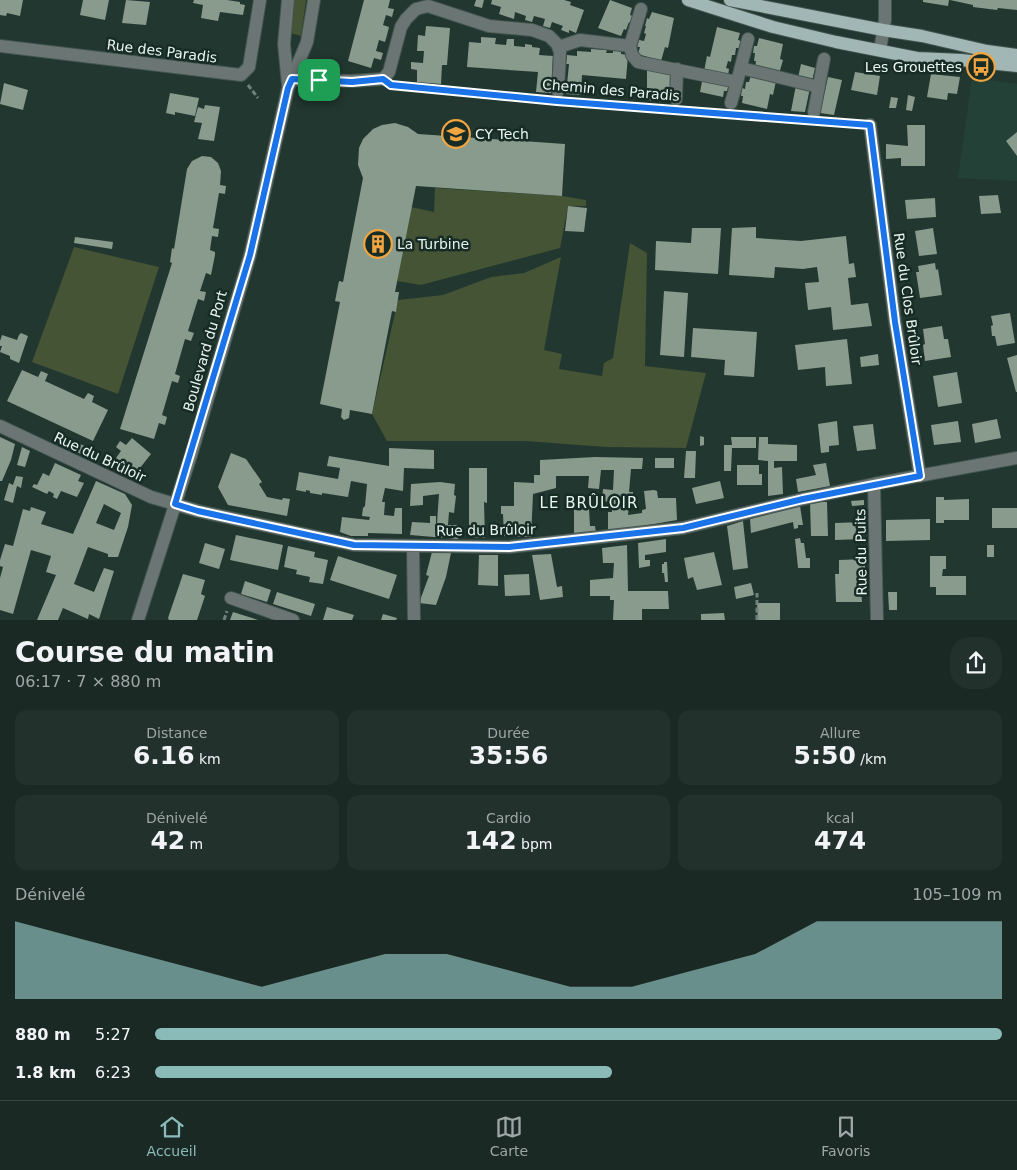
<!DOCTYPE html>
<html lang="fr">
<head>
<meta charset="utf-8">
<style>
  :root { --surface:#1a2924; --page:#23312c; --text:#f1f3f6; --muted:#9fa6a6; --line:#384541; --accent:#8bbbb9 }
  body { margin:0; font-family:"DejaVu Sans",sans-serif; background:var(--page); color:var(--text); height:100vh; display:flex; flex-direction:column; font-size:19px; white-space:nowrap }
  * { box-sizing:border-box; margin:0 }
  p { font-size:16px; color:var(--muted) }
  .icon { flex:none; width:28px; height:28px; fill:none; stroke:currentColor; stroke-width:2; stroke-linecap:round; stroke-linejoin:round }
  .map { position:relative; height:620px; overflow:hidden }
  .sheet { display:flex; flex-direction:column; background:var(--surface); flex:1 }
  .sheet>* { flex:none }
  .pin { position:absolute; display:grid; place-items:center; width:42px; height:42px; color:#fff; margin:-21px; border-radius:10px; box-shadow:0 2px 8px #0006 }
  .round { display:grid; place-items:center; flex:none; width:52px; height:52px; border-radius:20px; background:var(--page) }
  .summary { display:flex; align-items:center; justify-content:space-between; height:85px; padding:0 15px }
  h1 { font-size:28px; font-weight:700; line-height:38px }
  .metrics { display:grid; grid-template-columns:repeat(3,1fr); gap:8px; height:85px; padding:5px 15px }
  .metrics div { display:grid; align-content:center; border-radius:12px; background:var(--page); text-align:center }
  .metrics b { font-size:25px; font-weight:700 }
  .metrics small { font-size:14px; font-weight:400 }
  .metrics p { font-size:14px }
  .chart { height:140px; padding:10px 15px }
  .chart p { display:flex; justify-content:space-between }
  .chart svg { width:100%; height:90px; margin-top:5px; fill:var(--accent); opacity:.7 }
  ul { padding:0 15px; list-style:none; font-size:16px }
  li { display:grid; grid-template-columns:80px 60px 1fr; align-items:center; height:38px }
  li i { height:12px; border-radius:6px; background:var(--accent) }
  .tab-bar { display:flex; justify-content:space-around; align-items:center; height:70px; border-top:1px solid var(--line); background:var(--surface); font-size:14px; color:var(--muted) }
  .tab-bar a { display:grid; justify-items:center; gap:2px }
  .tab-bar .on { color:var(--accent) }
  .map>svg:first-child { display:block }
  .built { fill:#244138 }
  .green { fill:#445435 }
  .building { fill:#899b8d; fill-rule:evenodd }
  .lines { fill:none; stroke-linecap:round; stroke-linejoin:round }
  .minor-casing { stroke:#42554f; stroke-width:14 }
  .major-casing { stroke:#42554f; stroke-width:14 }
  .path { stroke:#71827c; stroke-width:3; stroke-dasharray:5 2.5; stroke-linecap:butt }
  .minor { stroke:#6a7574; stroke-width:12 }
  .major { stroke:#a0b7b6; stroke-width:12 }
  .route-casing { stroke:#fff; stroke-width:10 }
  .route { stroke:#1a73e8; stroke-width:6 }
  .labels { text-anchor:middle; dominant-baseline:central; stroke-width:5; stroke-linejoin:round; paint-order:stroke }
  .street-label { font-size:14px; fill:#e9f5f0; stroke:#182c26 }
  .poi-label { font-size:14px; fill:#e9f5f0; stroke:#182c26; text-anchor:start }
  .neighbourhood-label { font-size:15px; letter-spacing:1px; fill:#e9f5f0; stroke:#182c26 }
</style>
</head>
<body>
<div class="map">
<svg width="1017" height="620" viewBox="0 0 1017 620">
  <rect width="100%" height="100%" fill="#223730"/>
  <path class="built" d="M972,78L1017,84V181L958,178Z"/>
  <path class="green" d="M293,0H306L301,36L290,33Z
    M435,188L562,196L586,200V206H568L560,248L421,285L397,281L411,207L434,212Z
    M630,243L647,253L645,366L706,373L686,448L606,447L525,441H387L372,414L398,300L443,295L491,277L524,273L561,257L544,350L562,354L559,369L602,376L604,363L613,358Z
    M74,247L159,267L118,394L32,362Z"/>
  <path class="building" d="M0,0H23L20,16L7,13L6,16L0,15Z
    M83,0H109L105,20L80,15Z
    M126,0L150,2L146,25L122,23Z
    M194,0H227L240,2V4L245,5L243,15L220,12L218,21L201,18L203,5L193,3Z
    M364,0H390L388,8L394,9L392,17L386,15L383,25L389,27L387,35L385,42L379,40L376,51L383,53L381,60L374,58L371,68L348,61Z
    M476,0H484L482,8L474,6Z
    M492,0H564L571,2L570,5L584,10L576,33L569,30V33L561,30L563,26L552,22L550,28L543,26L545,19L534,16L532,22L525,20L526,16L515,12L514,19L499,14L501,7L491,4Z
    M610,0L632,8L630,15L633,16L630,23L629,22L626,30L624,29L621,36L598,28Z
    M923,0H949L948,6L923,2Z
    M950,0H1017V10L998,8L997,10L973,7V5Z
    M652,12L674,18L668,48L665,47L661,61L638,54L640,47H637L639,40L644,41L646,34L644,33L646,26H645L647,18L649,19Z
    M426,26L450,28L447,65H442L441,84L417,82V70L411,69V62L423,63L424,51H417L418,35L425,36Z
    M717,27L740,33L738,40L741,41L739,48H736L735,55H732L731,62L728,61L726,68L729,69L728,76L729,84L727,91H724L723,97L700,92L707,56L710,57Z
    M481,37L496,38L495,44L506,45L507,39H514V46L525,47V44L532,45V47L540,48L539,55L553,56L551,93L536,92L538,72L467,67L469,42L481,43Z
    M759,38L783,44L780,59L783,60L779,74L776,81L773,95L770,94L767,109L742,103L743,96H741L742,88L745,89L746,82H749L751,75L755,68L756,61H754L755,53H753L754,46H757Z
    M591,49L607,50L606,53H613V51H621V54L628,55L626,79L582,75L581,95L566,94L569,64H566L567,55L577,56V51L591,52Z
    M801,64L815,68L812,81L798,78Z
    M647,70L670,72V79H673L671,102L647,100Z
    M855,72L880,76L877,95L851,90Z
    M931,74L960,77L957,94L948,93L947,100L927,97Z
    M828,77L842,80L834,115L820,113Z
    M4,83L28,90L23,110L0,104Z
    M796,85L810,88L805,112L791,111Z
    M170,93L199,98L195,116L175,112V115L166,113Z
    M908,95L915,97L912,111L906,110Z
    M891,97L898,98L896,108H889Z
    M205,105L220,107L214,141L198,139L202,123L194,122L198,107L204,109Z
    M395,123L408,127L418,134L565,144L562,196L416,186L395,292H399L396,312L392,311L372,414L350,410L349,418L344,420L341,417L342,409L320,404L340,302L335,301L339,281L343,282L363,178L358,165L359,148L363,139L373,129L382,125Z
    M907,125H925V166H901V158L886,159V144L908,146Z
    M1017,132V156L1006,141Z
    M202,156L211,157L218,163L221,171L220,185L226,186L225,194L219,193L213,228L219,229L218,237L212,236L210,250L215,252V255L211,275L206,273L200,291L206,292L204,301L198,299L188,331L194,333L191,341L185,339L175,374L180,376L178,383L172,381L162,415L167,417L165,425L159,423L154,439L120,429L172,263L170,262L172,248L174,249L187,169L192,161Z
    M998,195L1001,213L981,214L979,196Z
    M935,198L936,217L907,219L905,200Z
    M568,206L587,208L584,232L565,231Z
    M756,227V238L801,241L846,236L849,264L854,263L856,277L848,278L851,305L868,303L872,326L833,330L831,307L808,310L805,283L819,282L817,267L803,269L775,267L774,278L729,275L732,228Z
    M692,228H721L718,274L655,270L656,241L691,243Z
    M933,228L937,254L919,256L915,231Z
    M75,237L113,242L112,249L74,243Z
    M935,263L936,270L938,269L942,295L920,298L916,272H919L918,266Z
    M664,291L688,293L684,357L660,355Z
    M1010,313L1015,343L997,346L995,336H992L991,326L993,325L991,316Z
    M942,326L944,339H948L951,357L925,361L923,345L925,344L923,329Z
    M693,328L757,332L754,377L724,375L725,360L691,357Z
    M21,333L28,336L19,363L10,359V356L0,352L2,346H0V341L2,335L17,340L19,335Z
    M847,339L852,384L826,386L825,367L798,370L795,345Z
    M878,354L879,365L861,367L860,357Z
    M1017,355V392H1016L1007,358Z
    M22,370L38,377L41,371L48,374L45,381L84,399L88,393L94,396L92,402L108,410L93,441L7,401Z
    M957,372L962,403L938,407L933,376Z
    M997,419L1001,438L975,443L972,424Z
    M837,421L839,445L829,446V452L821,453L818,424Z
    M958,421L961,442L934,445L931,425Z
    M873,424L876,449L857,451L853,426Z
    M700,436L704,437V445L700,446Z
    M0,437L15,444L11,460L2,481H0Z
    M731,437H756V448H732L731,471H724V445H732Z
    M759,437H768V444L797,445V461H774V468L782,467L783,494L768,496V461L758,460Z
    M132,438L151,454L136,473L116,458L121,451L116,447L120,441L126,445Z
    M80,444L89,448L85,456L77,452Z
    M22,447L30,451L25,467L17,465Z
    M389,448L434,450V469L404,468L403,491L385,488L382,502H385L384,515L394,516L395,508H402V534L368,533V536H351L340,532L342,517L369,520L370,517L362,516L363,508L365,506L367,484L351,481L348,497L322,493V495L310,493V491L306,490V492L296,490L299,472L338,479L340,468L327,466L329,456L389,466Z
    M686,451H696L695,478H684Z
    M231,453L246,459L262,482L259,484L267,497L282,500L283,498L290,499L287,516L228,505L218,487Z
    M595,457L643,458L642,469H631L629,492H633V495H630L628,515L642,513V510L646,509L644,491L654,490L657,491L658,498H676L677,520L608,532V512H612V502L602,501L603,489L613,490L614,470H601L599,489L588,488L589,476H556V488L533,494L531,537L504,536L503,514H501V506H514V482L534,483V475H540V460Z
    M655,458H674V468H655Z
    M55,463L81,475L78,481L84,483L77,497L61,491L57,499L53,497L54,494L49,491L47,494L32,487L34,484L37,485L43,473L49,476Z
    M826,463L830,486L798,492L796,479L816,475L813,465Z
    M737,465H759V474H762V485H737Z
    M469,468H487V503L484,502L485,538L469,537Z
    M16,476L23,477L21,488L17,486L13,503L4,500L9,483L13,485Z
    M96,481L125,494L132,505L128,527L118,557H108V554L88,547L74,584L94,592L104,568L114,571L99,619L89,614L88,619L63,608L58,620H37L56,575L46,572L51,556L31,550L13,614L0,610V578L3,567L0,566V560L5,544L13,546L23,509L30,511L31,507L46,512L41,524L73,534ZM104,504L121,513L114,530L96,523Z
    M720,481L724,498L696,504L692,488Z
    M440,482L455,484L454,495L456,496L454,513L449,512L448,525H459L458,539L410,535L412,522L430,523V516H436V524L437,523L439,494L423,496V505L410,506L411,484Z
    M936,497H944V500L969,499V520H944V523H936Z
    M864,500V505L852,506L851,501Z
    M810,502H827L828,536H811Z
    M800,506L803,525H798V528L794,529L793,522L751,533L750,519Z
    M992,508H1017V528H992Z
    M589,509L590,526H595L596,533L574,535V510Z
    M930,519V540L886,541V520Z
    M743,521L748,568L733,570L727,526Z
    M864,522V539L835,540V523Z
    M236,535L283,545L278,570L230,560Z
    M800,538L801,543H804L806,558H810V568H798L795,539Z
    M666,539V552L645,555V560H650V566L639,568L638,543Z
    M205,543L225,549L219,569L199,563Z
    M627,545L628,591H668L669,609H642V620H613L614,600H610V596H590V580L613,578L614,563H603L602,548Z
    M987,545H994V557H987Z
    M288,546L315,552L314,557L328,560L323,584L309,582L310,577L296,574L297,570L284,567Z
    M432,552L451,553L446,577L436,605L419,603L429,576L426,575Z
    M714,552L722,585L697,590L693,577L688,579L684,558Z
    M551,554L557,587L562,586L563,597L540,600L532,555Z
    M479,555H498V586L478,585Z
    M338,556L397,575L389,599L330,580Z
    M930,556H946V569H943L942,576H966V595H936V587H930Z
    M865,559V574H860L862,602H836L835,574H839V560Z
    M664,562H667L668,582H665L664,573H662V564H664Z
    M183,574L205,580L201,594L205,596L197,620H169L168,618Z
    M529,574L530,595L505,596L504,575Z
    M245,581L271,590L267,602L241,594Z
    M751,583L754,595L736,599L734,587Z
    M277,592L315,604L311,616L273,604Z
    M888,592H897V610H889Z
    M757,603H780V620H758Z
    M327,607L354,615L352,620H323Z
    M233,612L258,620H230Z
    M724,613L725,620H701V614Z
    M383,614L397,618L396,620H381Z"/>
  <g class="lines">
    <defs>
      <path id="minor" d="M0,46L241,75L249,67L260,0
        M630,46L632,55L638,62L737,82L748,39
        M559,47L580,40L630,46L641,9
        M880,50L885,20V0
        M741,68L819,87
        M288,79L352,81L383,79L389,72L401,27L406,19L416,9L428,6L489,26L532,30L549,36L557,44L560,52L558,91
        M288,85L284,44L288,0
        M676,99L677,69
        M731,103L737,82
        M814,112L824,59
        M870,125L895,322L920,476
        M0,426L151,497L198,511L354,545L509,547L683,528L803,499L874,484L1017,458
        M874,484L877,620
        M413,546L414,620
        M231,598L293,620
        M138,620L192,452L250,255L288,88L307,42L314,0"/>
      <path id="major" d="M688,0L773,27L836,42L917,58L961,60L1017,66
        M730,0L883,30L922,36L987,51L1017,55"/>
    </defs>
    <use href="#minor" class="minor-casing"/>
    <use href="#major" class="major-casing"/>
    <path class="path" d="M248,85L258,98
      M395,86L548,100
      M566,102L667,109
      M684,111L722,114
      M738,115L805,120
      M823,122L857,124
      M224,620L227,611
      M757,620V593"/>
    <use href="#minor" class="minor"/>
    <use href="#major" class="major"/>
  </g>
  <g class="lines">
    <defs>
      <path id="route" d="M292,79L352,82L383,79L391,85L557,101L870,125L895,322L920,476L803,499L683,528L509,547L354,545L198,511L175,504L250,255L288,88Z"/>
    </defs>
    <use href="#route" class="route-casing"/>
    <use href="#route" class="route"/>
  </g>
  <defs>
    <symbol id="bus-ring" viewBox="-11 -11 22 22"><circle r="9.5" fill="#182c26" stroke="#f1a540" stroke-width="1.5"/><path d="M-5-6H5V4H4V6H2V4H-2V6H-4V4H-5ZM-3.5-4V0h7V-4ZM-3.5 1.2v1.5H-2V1.2ZM2 1.2v1.5H3.5V1.2Z" fill="#f1a540"/></symbol>
    <symbol id="university-ring" viewBox="-11 -11 22 22"><circle r="9.5" fill="#182c26" stroke="#f1a540" stroke-width="1.5"/><path d="M0-5L7-2L0 1L-7-2ZM-4 1L0 2.5L4 1V4Q0 6-4 4Z" fill="#f1a540"/></symbol>
    <symbol id="building-ring" viewBox="-11 -11 22 22"><circle r="9.5" fill="#182c26" stroke="#f1a540" stroke-width="1.5"/><path d="M-4-6H4V6H1V3H-1V6H-4ZM-2.5-4.3h1.7v1.8h-1.7ZM.8-4.3h1.7v1.8H.8ZM-2.5-1h1.7V.8h-1.7ZM.8-1h1.7V.8H.8Z" fill="#f1a540"/></symbol>
  </defs>
  <g fill-rule="evenodd">
    <use href="#bus-ring" x="965" y="51" width="32" height="32"/>
    <use href="#university-ring" x="440" y="118" width="32" height="32"/>
    <use href="#building-ring" x="362" y="228" width="32" height="32"/>
  </g>
  <g class="labels">
    <g class="street-label">
      <text transform="translate(162 51) rotate(7)">Rue des Paradis</text>
      <text transform="translate(611 90) rotate(5)">Chemin des Paradis</text>
      <text transform="translate(908 299) rotate(82)">Rue du Clos Brûloir</text>
      <text transform="translate(205 351) rotate(-74)">Boulevard du Port</text>
      <text transform="translate(100 457) rotate(25)">Rue du Brûloir</text>
      <text transform="translate(486 530) rotate(-1)">Rue du Brûloir</text>
      <text transform="translate(861 552) rotate(-91)">Rue du Puits</text>
    </g>
    <g class="poi-label">
      <text x="962" y="67" text-anchor="end">Les Grouettes</text>
      <text x="475" y="134">CY Tech</text>
      <text x="397" y="244">La Turbine</text>
    </g>
    <g class="neighbourhood-label">
      <text x="589" y="503">LE BRÛLOIR</text>
    </g>
  </g>
</svg>
<div class="pin" style="left:319px;top:80px;background:#1e9e55"><svg class="icon" aria-label="arrive" viewBox="0 0 24 24"><path d="M6 21V4h12l-3 4 3 4H6"/></svg></div>
</div>
<section class="sheet">
<div class="summary"><div><h1>Course du matin</h1><p>06:17 · 7 × 880 m</p></div><a class="round"><svg class="icon" aria-label="share" viewBox="0 0 24 24"><path d="M12 15V3M7 8l5-5 5 5M5 13v7h14v-7"/></svg></a></div>
<div class="metrics">
<div><p>Distance</p><b>6.16<small> km</small></b></div>
<div><p>Durée</p><b>35:56</b></div>
<div><p>Allure</p><b>5:50<small> /km</small></b></div>
</div>
<div class="metrics">
<div><p>Dénivelé</p><b>42<small> m</small></b></div>
<div><p>Cardio</p><b>142<small> bpm</small></b></div>
<div><p>kcal</p><b>474</b></div>
</div>
<div class="chart"><p><span>Dénivelé</span>105–109 m</p>
<svg viewBox="0 0 160 44" preserveAspectRatio="none"><path d="M0 44V6L10 14L20 22L30 30L40 38L50 30L60 22L70 22L80 30L90 38L100 38L110 30L120 22L130 6L140 6L150 6L160 6V44z"/></svg>
</div>
<ul>
<li><b>880 m</b>5:27<i style="width:100%"></i></li>
<li><b>1.8 km</b>6:23<i style="width:54%"></i></li>
</ul>
</section>
<nav class="tab-bar">
<a class="on"><svg class="icon" aria-label="home" viewBox="0 0 24 24"><path d="M3 11l9-7 9 7M6 9v11h12V9"/></svg>Accueil</a>
<a><svg class="icon" aria-label="map" viewBox="0 0 24 24"><path d="M3 6l6-2 6 2 6-2v14l-6 2-6-2-6 2zM9 4v14M15 6v14"/></svg>Carte</a>
<a><svg class="icon" aria-label="saved" viewBox="0 0 24 24"><path d="M7 4h10v16l-5-4-5 4z"/></svg>Favoris</a>
</nav>
</body>
</html>
